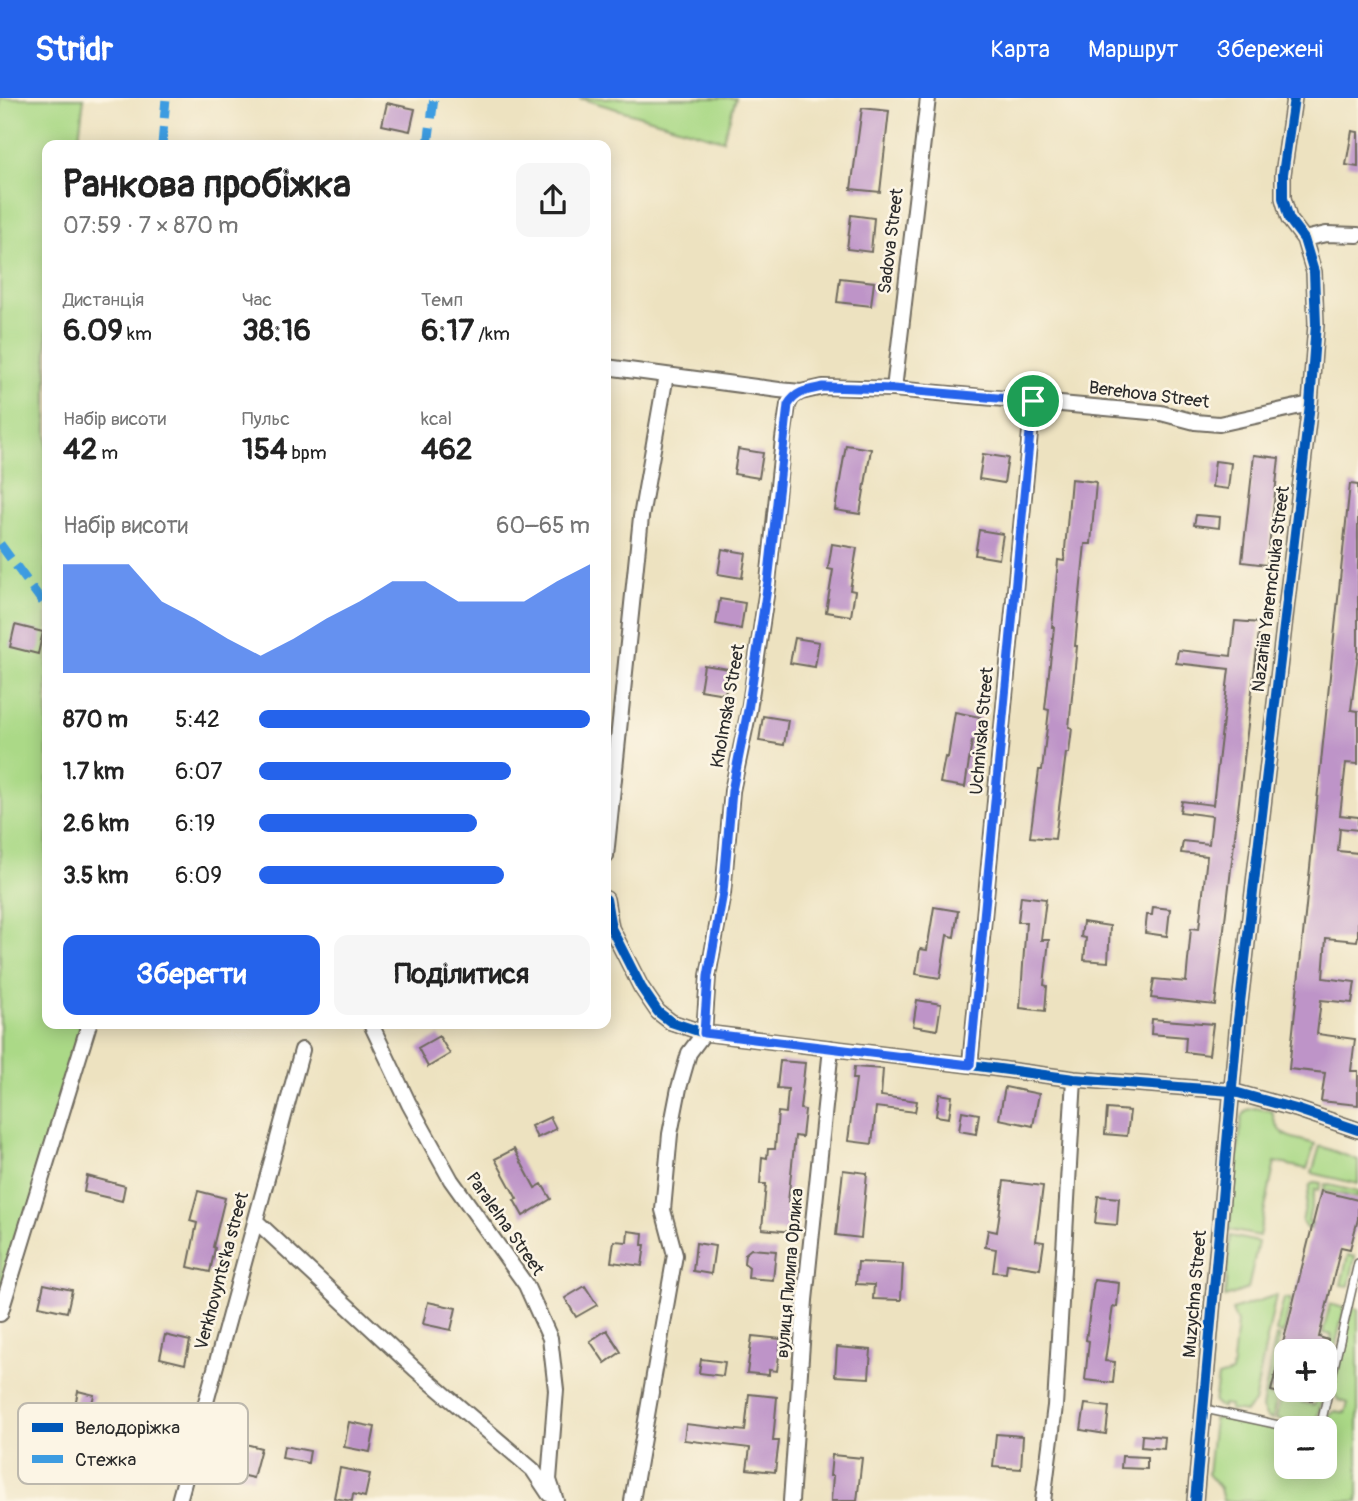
<!DOCTYPE html>
<html lang="uk">
<head>
<meta charset="utf-8">
<style>
  :root { --surface:#fff; --page:#f6f6f6; --text:#222; --muted:#767676; --accent:#2563eb }
  body { margin:0; font-family:Pangolin,sans-serif; background:var(--page); color:var(--text); height:100vh; display:flex; flex-direction:column; font-size:26px; white-space:nowrap }
  * { box-sizing:border-box; margin:0 }
  p { font-size:23px; color:var(--muted) }
  .icon { flex:none; width:38px; height:38px; fill:none; stroke:currentColor; stroke-width:2; stroke-linecap:round; stroke-linejoin:round }
  .map { position:relative; flex:1; overflow:hidden }
  .sheet { position:absolute; left:42px; top:42px; width:569px; height:889px; display:flex; flex-direction:column; background:var(--surface); border-radius:14px; box-shadow:0 4px 18px #0003 }
  .sheet>* { flex:none }
  .fabs { position:absolute; left:1274px; top:1241px; display:grid; gap:14px }
  .fabs a { display:grid; place-items:center; width:63px; height:63px; border-radius:14px; background:var(--surface); box-shadow:0 4px 18px #0003; font-size:35px }
  .pin { position:absolute; display:grid; place-items:center; width:60px; height:60px; color:#fff; margin:-30px; border:4px solid #fff; border-radius:50%; box-shadow:0 2px 7px #0007 }
  .round { display:grid; place-items:center; flex:none; width:74px; height:74px; border-radius:14px; background:var(--page) }
  .headline { display:flex; align-items:center; justify-content:space-between; height:119px; padding:0 21px }
  h1 { font-size:38px; font-weight:800; line-height:52px }
  .stats { display:grid; grid-template-columns:repeat(3,1fr); gap:10px; height:119px; padding:7px 21px }
  .stats div { display:grid; align-content:center }
  .stats b { font-size:30px; font-weight:800 }
  .stats small { font-size:19px; font-weight:400 }
  .stats p { font-size:19px }
  .chart { height:196px; padding:14px 21px }
  .chart p { display:flex; justify-content:space-between }
  .chart svg { width:100%; height:126px; margin-top:7px; fill:var(--accent); opacity:.7 }
  .action { display:flex; gap:14px; margin-top:auto; padding:14px 21px }
  .action a { flex:1; height:80px; border-radius:14px; background:var(--accent); color:#fff; font-size:28px; font-weight:800; line-height:80px; text-align:center }
  .action a+a { background:var(--page); color:var(--text) }
  ul { padding:0 21px; list-style:none; font-size:23px }
  li { display:grid; grid-template-columns:112px 84px 1fr; align-items:center; height:52px }
  li i { height:18px; border-radius:9px; background:var(--accent) }
  header { display:flex; align-items:center; gap:42px; box-sizing:border-box; height:98px; padding:0 35px; background:var(--accent); color:#fff }
  header strong { font-size:33px }
  nav { display:flex; gap:38px; margin-inline-start:auto; font-size:24px }
  .map>svg:first-child { display:block }
  .green { fill:#abd987; stroke:#6b8259; stroke-width:2 }
  .building { fill:#be94c8 }
  .lines { fill:none; stroke-linecap:round; stroke-linejoin:round }
  .lane-casing { stroke:#6f6b5f; stroke-width:10 }
  .street-casing { stroke:#6f6b5f; stroke-width:18 }
  .lane { stroke:#fff; stroke-width:7 }
  .street { stroke:#fff; stroke-width:14 }
  .quiet { stroke:#3d9ce1; stroke-width:9; stroke-dasharray:18 9; stroke-linecap:butt }
  .cycleway-casing { stroke:#fcf5e5; stroke-width:15 }
  .cycleway { stroke:#0057b8; stroke-width:10 }
  .route-casing { stroke:#fff; stroke-width:14 }
  .route { stroke:#2563eb; stroke-width:9 }
  .labels { text-anchor:middle; dominant-baseline:central; stroke-width:5; stroke-linejoin:round; paint-order:stroke }
  .street-label { font-size:18px; fill:#2b2b2b; stroke:#fcf5e5 }
  .key { fill:#fcf5e5; stroke:#bdb8ad; stroke-width:2 }
  .key-label { font-size:19px; fill:#2b2b2b }
</style>
</head>
<body>
<header>
<strong>Stridr</strong>
<nav><a>Карта</a><a>Маршрут</a><a>Збережені</a></nav>
</header>
<div class="map">
<svg width="1358" height="1403" viewBox="0 0 1358 1403">
  <rect width="100%" height="100%" fill="#fcf5e5"/>
  <filter id="ink" filterUnits="userSpaceOnUse"><feTurbulence type="fractalNoise" baseFrequency=".0143" numOctaves="2"/><feDisplacementMap in="SourceGraphic" scale="14" xChannelSelector="R" yChannelSelector="G"/><feConvolveMatrix kernelMatrix="1 2 1 2 8 2 1 2 1" color-interpolation-filters="sRGB"/></filter>
  <filter id="wash" filterUnits="userSpaceOnUse"><feTurbulence type="fractalNoise" baseFrequency=".00686" numOctaves="4" result="noise"/><feDisplacementMap in="SourceGraphic" scale="28" xChannelSelector="R" yChannelSelector="G"/><feGaussianBlur stdDeviation="1.57" result="paint"/><feColorMatrix in="noise" values="0 0 0 0 0 0 0 0 0 0 0 0 0 0 0 0 0 1.4 0 .05"/><feComposite in="paint" operator="in"/></filter>
  <g filter="url(#wash)">
    <rect width="100%" height="100%" fill="#ede2c0"/>
    <path class="green" d="M0,0H84L78,47H47V926H89L0,1215Z
      M579,0H736L723,42Z
      M1255,1010L1272,1013C1278,1042 1289,1038 1315,1046L1307,1071L1275,1064L1259,1138L1229,1132L1242,1019L1247,1012Z
      M1320,1048L1358,1062V1086L1312,1075Z
      M1315,1084L1321,1085L1319,1092L1315,1091L1308,1123L1312,1125L1310,1131L1306,1130L1302,1124L1310,1087Z
      M1325,1086L1358,1094V1100L1324,1092Z
      M1230,1138L1258,1144L1248,1191L1225,1199Z
      M1348,1157L1355,1159L1349,1188L1341,1187Z
      M1276,1197L1254,1305L1245,1314L1229,1312L1230,1307L1223,1306L1222,1310L1214,1305L1218,1279L1232,1275L1237,1225L1232,1212Z
      M1284,1200L1291,1201L1283,1236L1276,1234Z
      M1330,1206L1344,1210L1327,1286L1325,1267L1332,1237L1323,1235Z
      M1352,1210L1358,1211V1403H1223L1220,1390L1208,1376L1214,1321L1223,1318L1286,1333V1368H1325V1342L1328,1340L1325,1333L1329,1317L1336,1313L1345,1315L1348,1305L1338,1302L1333,1292Z
      M1276,1238L1280,1239L1276,1256L1278,1257L1269,1298L1276,1299L1273,1321L1267,1320L1262,1310Z
      M1318,1295L1324,1297L1315,1325L1308,1328L1276,1321L1280,1300L1313,1307L1316,1305Z"/>
    <g id="blocks">
      <path class="building" d="M387,5L415,11L410,33L382,27Z
        M862,10L889,13L880,94L851,91Z
        M1352,33L1358,34V69L1346,67Z
        M851,117L874,120L871,154L847,151Z
        M840,180L874,184L871,208L837,204Z
        M846,347L871,351L860,416L835,412Z
        M738,351L763,355L759,380L734,376Z
        M983,356L1008,360L1004,385L979,381Z
        M1254,357L1279,360L1267,467L1242,464Z
        M1215,363L1231,365L1228,391L1212,389Z
        M1071,381L1096,384L1091,446H1085L1079,506L1075,548H1077L1069,629L1072,630L1069,655H1066L1055,741L1030,739L1039,672H1042L1049,612L1045,611L1054,529H1052L1056,487L1058,462L1064,463Z
        M1350,386L1358,387V556L1351,612L1358,613V666L1346,665L1340,717L1358,719V732L1340,730L1338,753L1358,755V838L1357,843L1326,840L1323,880L1355,884L1352,905L1321,902L1317,936L1355,941L1351,973H1358V1007L1321,1003L1325,975L1289,971Z
        M1196,417L1220,419L1219,430L1194,427Z
        M979,432L1003,436L999,461L975,457Z
        M832,446L857,450L850,492L855,493L851,518L826,514L833,472L828,471Z
        M722,451L746,455L742,480L718,476Z
        M720,501L745,505L741,531L716,526Z
        M1235,523L1260,525L1215,907L1151,900L1154,881L1186,884L1191,830L1199,831L1207,758L1181,755L1183,743L1209,746L1212,718L1180,714L1182,703L1213,707L1229,571L1176,565L1178,552L1231,558Z
        M15,527L43,534L38,556L10,549Z
        M795,540L819,544L815,569L790,565Z
        M704,567L729,571L725,596L700,592Z
        M955,614L980,619L976,644L972,643L965,689L940,685L945,659L948,660Z
        M763,618L788,622L784,647L759,643Z
        M1021,798L1046,801L1041,842H1049L1044,887L1047,888L1045,913L1020,910L1026,824H1018Z
        M934,809L958,813L954,839L947,837L940,880L916,876L920,851L927,852Z
        M1153,809L1170,811L1167,838L1145,835L1147,817H1152Z
        M1083,824L1110,828L1108,864L1084,862L1086,840L1081,839Z
        M917,902L941,906L937,932L913,928Z
        M1152,921L1213,926L1209,957L1185,954L1186,939L1151,936Z
        M439,938L450,956L428,969L418,950Z
        M780,963L805,965L800,1011L805,1012L802,1039L795,1038L788,1104L795,1105L792,1134L762,1131L766,1086H760L762,1059L767,1060L768,1051H775L778,1014L786,1015L788,991L777,990Z
        M854,969L883,971L881,998L917,1003L915,1014L876,1009L872,1046L848,1043L856,981H853Z
        M1005,989L1039,996L1033,1028L999,1021Z
        M939,996L952,998L949,1020L936,1018Z
        M1107,1011L1130,1013L1127,1038L1105,1036Z
        M962,1013L979,1016L976,1036L959,1033Z
        M550,1019L556,1031L537,1040L531,1028Z
        M514,1051L535,1090L542,1086L551,1101L523,1118L514,1102L517,1101L495,1061Z
        M843,1072L867,1075L861,1140L836,1137Z
        M87,1078L125,1088L122,1103L84,1094Z
        M1004,1083L1043,1088L1036,1143L1044,1144L1040,1171L1007,1166L1006,1175L993,1174L996,1151L985,1149L988,1132L997,1134Z
        M198,1093L225,1100L213,1149L215,1150L210,1174L188,1169L197,1125L190,1123Z
        M1321,1093L1358,1102V1121L1350,1151L1341,1149L1319,1239L1328,1242L1325,1253H1286V1292H1315L1312,1303L1271,1293Z
        M1098,1098L1119,1100L1117,1127L1095,1125Z
        M628,1133L643,1135L642,1147H645L642,1168L611,1164L614,1143L627,1144Z
        M696,1145L715,1148L711,1176L693,1173Z
        M751,1151L776,1153L773,1182L748,1180L749,1169L744,1165L745,1156Z
        M858,1164L903,1166L901,1202L873,1201L874,1187L856,1186Z
        M1094,1182L1119,1185L1117,1209L1113,1208L1105,1263L1115,1264L1113,1285L1085,1282L1089,1243L1086,1242Z
        M44,1186L72,1192L67,1214L39,1208Z
        M585,1188L597,1207L576,1219L565,1200Z
        M428,1204L456,1210L451,1232L423,1226Z
        M607,1232L621,1254L605,1265L590,1243Z
        M165,1237L190,1243L185,1266L160,1260Z
        M752,1238L781,1241L777,1273L769,1272V1277L747,1275Z
        M837,1249L871,1252L869,1280L835,1278Z
        M701,1261L725,1264L723,1278L699,1275Z
        M78,1293L94,1297L86,1330L71,1326Z
        M749,1296L777,1299L773,1343H779L775,1374L747,1371L750,1350L684,1342L686,1326L745,1333Z
        M1085,1306L1109,1309L1106,1336L1081,1332Z
        M349,1324L375,1329L370,1354L344,1349Z
        M996,1336L1023,1338L1021,1371L993,1369Z
        M1142,1337L1165,1339L1164,1351L1141,1349Z
        M234,1343L261,1350L253,1380L222,1373L225,1362L229,1363Z
        M284,1348L310,1353L308,1365L282,1360Z
        M832,1357L862,1360L857,1403H831L833,1378H830Z
        M1122,1358L1147,1359V1371L1121,1370Z
        M340,1370L370,1376L365,1399L353,1396L352,1403L334,1400Z"/>
    </g>
  </g>
  <g filter="url(#ink)">
    <use href="#blocks" fill-opacity="0" stroke="#6f6b5f" stroke-width="2"/>
    <g class="lines">
      <defs>
        <path id="lane" d="M1205,1311L1293,1330
          M1320,1330L1358,1165"/>
        <path id="street" d="M1304,141L1326,136L1358,137
          M606,269L779,292L801,294L823,289L894,291L1161,315L1195,324L1219,326L1310,306
          M894,291L928,0
          M606,758L641,419L666,277
          M606,801L611,830L641,889L658,914L671,924L704,935L970,967L1074,981L1231,993L1296,1011L1358,1032
          M371,926L409,1006L451,1082L526,1187L550,1240L556,1292L549,1382L556,1403
          M704,935L708,878L723,795L732,693L749,612L768,484L783,341L788,307L792,299L801,294
          M970,967L1033,303
          M256,1123L415,1271L533,1372L549,1396
          M0,1216L89,926
          M179,1403L302,952
          M632,1403L675,1157L663,1112L670,1036L679,990L689,955L704,935
          M791,1403L805,1202L831,950
          M1043,1403L1055,1308L1074,981
          M1195,1403L1238,922L1310,306L1316,226L1314,174L1304,141L1289,121L1283,100V76L1294,0"/>
      </defs>
      <use href="#lane" class="lane-casing"/>
      <use href="#street" class="street-casing"/>
      <use href="#lane" class="lane"/>
      <use href="#street" class="street"/>
      <path class="quiet" d="M162,47L166,0
        M428,47L434,0
        M0,446L47,510"/>
      <defs>
        <path id="cycleway" d="M606,801L611,830L641,889L658,914L671,924L704,935L970,967L1074,981L1231,993L1296,1011L1358,1032
          M1195,1403L1238,922L1310,306L1316,226L1314,174L1304,141L1289,121L1283,100V76L1294,0"/>
      </defs>
      <use href="#cycleway" class="cycleway-casing"/>
      <use href="#cycleway" class="cycleway"/>
    </g>
  </g>
  <g class="lines" filter="url(#ink)">
    <defs>
      <path id="route" d="M823,289L894,291L1033,303L970,967L704,935L708,878L723,795L732,693L748,612L768,484L788,307C796,293 808,292 823,289Z"/>
    </defs>
    <use href="#route" class="route-casing"/>
    <use href="#route" class="route"/>
  </g>
  <g class="labels">
    <g class="street-label">
      <text transform="translate(891 143) rotate(-83)">Sadova Street</text>
      <text transform="translate(1149 297) rotate(7)">Berehova Street</text>
      <text transform="translate(1271 491) rotate(-83)">Nazariia Yaremchuka Street</text>
      <text transform="translate(728 608) rotate(-80)">Kholmska Street</text>
      <text transform="translate(982 633) rotate(-85)">Uchnivska Street</text>
      <text transform="translate(505 1126) rotate(55)">Paralelna Street</text>
      <text transform="translate(222 1173) rotate(-75)">Verkhovynts'ka street</text>
      <text transform="translate(790 1175) rotate(-85)">вулиця Пилипа Орлика</text>
      <text transform="translate(1195 1196) rotate(-85)">Muzychna Street</text>
    </g>
  </g>
  <rect x="18" y="1305" width="230" height="81" rx="10" class="key"/>
  <rect x="32" y="1325" width="31" height="9" fill="#0057b8"/>
  <rect x="32" y="1357" width="31" height="8" fill="#3d9ce1"/>
  <g class="key-label">
    <text x="75" y="1336">Велодоріжка</text>
    <text x="75" y="1368">Стежка</text>
  </g>
</svg>
<div class="fabs">
<a>+</a>
<a>−</a>
</div>
<div class="pin" style="left:1033px;top:303px;background:#1e9e55"><svg class="icon" aria-label="arrive" viewBox="0 0 24 24"><path d="M6 21V4h12l-3 4 3 4H6"/></svg></div>
<section class="sheet">
<div class="headline"><div><h1>Ранкова пробіжка</h1><p>07:59 · 7 × 870 m</p></div><a class="round"><svg class="icon" aria-label="share" viewBox="0 0 24 24"><path d="M12 15V3M7 8l5-5 5 5M5 13v7h14v-7"/></svg></a></div>
<div class="stats">
<div><p>Дистанція</p><b>6.09<small> km</small></b></div>
<div><p>Час</p><b>38:16</b></div>
<div><p>Темп</p><b>6:17<small> /km</small></b></div>
</div>
<div class="stats">
<div><p>Набір висоти</p><b>42<small> m</small></b></div>
<div><p>Пульс</p><b>154<small> bpm</small></b></div>
<div><p>kcal</p><b>462</b></div>
</div>
<div class="chart"><p><span>Набір висоти</span>60–65 m</p>
<svg viewBox="0 0 160 44" preserveAspectRatio="none"><path d="M0 44V6L10 6L20 6L30 19L40 25L50 32L60 38L70 32L80 25L90 19L100 12L110 12L120 19L130 19L140 19L150 12L160 6V44z"/></svg>
</div>
<ul>
<li><b>870 m</b>5:42<i style="width:100%"></i></li>
<li><b>1.7 km</b>6:07<i style="width:76%"></i></li>
<li><b>2.6 km</b>6:19<i style="width:66%"></i></li>
<li><b>3.5 km</b>6:09<i style="width:74%"></i></li>
</ul>
<div class="action"><a>Зберегти</a><a>Поділитися</a></div>
</section>
</div>
</body>
</html>
